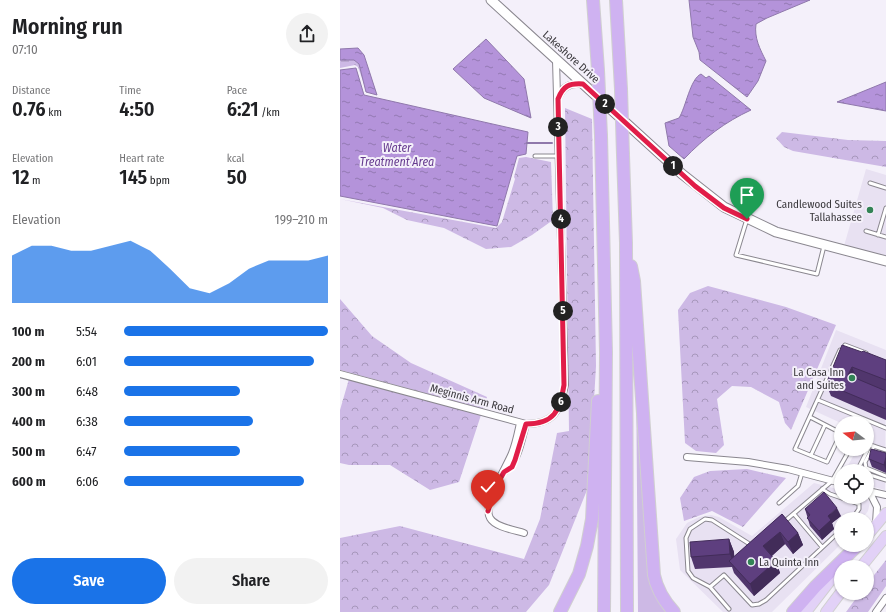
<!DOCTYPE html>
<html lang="en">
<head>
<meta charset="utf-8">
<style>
  :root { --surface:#fff; --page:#f2f2f2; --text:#202124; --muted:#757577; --accent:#1a73e8 }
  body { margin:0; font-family:"Fira Sans Condensed",sans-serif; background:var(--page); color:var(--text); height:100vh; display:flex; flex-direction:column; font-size:15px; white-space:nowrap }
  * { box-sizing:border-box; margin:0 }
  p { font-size:13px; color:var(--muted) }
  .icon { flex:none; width:22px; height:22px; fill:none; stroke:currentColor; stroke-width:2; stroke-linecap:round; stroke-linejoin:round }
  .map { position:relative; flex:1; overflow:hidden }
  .drawer { display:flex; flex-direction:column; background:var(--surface); width:340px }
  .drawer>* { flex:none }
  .needle { width:26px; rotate:286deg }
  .controls { position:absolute; left:494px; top:416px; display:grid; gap:8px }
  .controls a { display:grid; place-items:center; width:40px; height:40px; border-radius:50%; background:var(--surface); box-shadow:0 1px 3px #0004; font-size:20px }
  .pin { position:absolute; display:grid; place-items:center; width:34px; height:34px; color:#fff; margin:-41px -17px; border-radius:50% 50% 50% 0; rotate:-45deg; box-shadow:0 0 4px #0007 }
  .pin .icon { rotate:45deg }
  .km { position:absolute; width:20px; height:20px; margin:-10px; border-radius:50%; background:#222; color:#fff; font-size:11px; line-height:20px; text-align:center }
  .round { display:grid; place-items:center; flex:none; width:42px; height:42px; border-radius:21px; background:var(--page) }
  .headline { display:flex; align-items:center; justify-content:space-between; height:68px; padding:0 12px }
  h1 { font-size:22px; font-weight:600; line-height:30px }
  .stats { display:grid; grid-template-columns:repeat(3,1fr); gap:6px; height:68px; padding:4px 12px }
  .stats div { display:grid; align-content:center }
  .stats b { font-size:20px; font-weight:600 }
  .stats small { font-size:11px; font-weight:400 }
  .stats p { font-size:11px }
  .chart { height:112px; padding:8px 12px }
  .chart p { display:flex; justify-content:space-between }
  .chart svg { width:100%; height:72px; margin-top:4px; fill:var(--accent); opacity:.7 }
  .action { display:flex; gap:8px; margin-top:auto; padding:8px 12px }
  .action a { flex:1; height:46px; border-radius:24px; background:var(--accent); color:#fff; font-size:16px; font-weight:600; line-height:46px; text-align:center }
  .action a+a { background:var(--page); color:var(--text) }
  ul { padding:0 12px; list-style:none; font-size:13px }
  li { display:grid; grid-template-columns:64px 48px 1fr; align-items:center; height:30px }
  li i { height:10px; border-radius:5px; background:var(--accent) }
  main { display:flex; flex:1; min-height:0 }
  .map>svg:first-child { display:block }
  .built { fill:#e8e1f2 }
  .grass { fill:#cdb9e5 }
  .forest { fill:url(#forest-crowns) }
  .wetland { fill:url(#wetland-marsh) }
  .water { fill:url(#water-ripples); stroke:#8f78ab }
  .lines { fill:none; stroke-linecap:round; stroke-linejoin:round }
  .stream { stroke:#8f78ab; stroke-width:2 }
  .lane-casing { stroke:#8a878f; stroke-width:5 }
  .street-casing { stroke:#8a878f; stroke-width:8 }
  .secondary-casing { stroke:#8a878f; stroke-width:11 }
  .primary-casing { stroke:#d0cfd0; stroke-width:12 }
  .highway-casing { stroke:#d0cfd0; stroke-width:14 }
  .lane { stroke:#fff; stroke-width:3 }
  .street { stroke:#fff; stroke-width:6 }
  .secondary { stroke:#fff; stroke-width:9 }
  .primary { stroke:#e2d1f7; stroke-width:10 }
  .highway { stroke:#cfb2f1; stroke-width:12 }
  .highway-bridge-casing { stroke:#d0cfd0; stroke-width:14; stroke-linecap:butt }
  .highway-bridge { stroke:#cfb2f1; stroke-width:12 }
  .wall { fill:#51366d }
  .shaded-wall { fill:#422c59 }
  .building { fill:#5e3f7f; stroke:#422c59 }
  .route-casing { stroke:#fff; stroke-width:8 }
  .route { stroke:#e11d48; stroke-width:5 }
  .poi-dot { fill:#328355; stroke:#f4f0fa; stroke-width:1.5 }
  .labels { text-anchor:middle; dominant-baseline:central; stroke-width:4; stroke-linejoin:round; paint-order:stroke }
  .street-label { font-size:11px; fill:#3a383c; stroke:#f4f0fa }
  .poi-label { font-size:11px; fill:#3a383c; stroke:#f4f0fa; text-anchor:end }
  .water-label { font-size:12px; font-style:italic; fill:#663b8f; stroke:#f4f0fa }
</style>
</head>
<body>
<main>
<section class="drawer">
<div class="headline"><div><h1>Morning run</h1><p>07:10</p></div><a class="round"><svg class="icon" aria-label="share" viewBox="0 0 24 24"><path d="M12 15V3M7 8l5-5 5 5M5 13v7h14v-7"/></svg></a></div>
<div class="stats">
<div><p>Distance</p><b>0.76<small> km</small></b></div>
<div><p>Time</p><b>4:50</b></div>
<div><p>Pace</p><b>6:21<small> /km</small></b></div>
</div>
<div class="stats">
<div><p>Elevation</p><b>12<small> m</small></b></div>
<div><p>Heart rate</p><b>145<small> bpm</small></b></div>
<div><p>kcal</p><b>50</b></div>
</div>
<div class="chart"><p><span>Elevation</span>199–210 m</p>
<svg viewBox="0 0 160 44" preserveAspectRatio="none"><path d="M0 44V15L10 9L20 9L30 12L40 12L50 9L60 6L70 12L80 23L90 35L100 38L110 32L120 23L130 18L140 18L150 18L160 15V44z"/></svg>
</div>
<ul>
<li><b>100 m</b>5:54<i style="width:100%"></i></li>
<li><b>200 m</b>6:01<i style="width:93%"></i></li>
<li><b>300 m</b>6:48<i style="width:57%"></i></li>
<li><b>400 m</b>6:38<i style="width:63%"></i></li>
<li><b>500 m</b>6:47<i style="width:57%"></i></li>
<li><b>600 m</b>6:06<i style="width:88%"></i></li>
</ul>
<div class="action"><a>Save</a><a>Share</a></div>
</section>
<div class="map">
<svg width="546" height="612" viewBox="0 0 546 612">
  <defs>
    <pattern id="forest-crowns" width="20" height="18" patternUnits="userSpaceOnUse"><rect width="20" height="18" fill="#cdb9e5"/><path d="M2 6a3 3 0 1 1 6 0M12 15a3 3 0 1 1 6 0" fill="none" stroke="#a797bb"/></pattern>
    <pattern id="wetland-marsh" width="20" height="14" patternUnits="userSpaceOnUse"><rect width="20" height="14" fill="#cdb9e5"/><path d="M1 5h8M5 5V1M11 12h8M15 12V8" fill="none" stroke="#a797bb"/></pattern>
    <pattern id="water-ripples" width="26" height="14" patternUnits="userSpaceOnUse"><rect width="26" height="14" fill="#b493da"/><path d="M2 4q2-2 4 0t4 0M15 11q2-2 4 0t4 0" fill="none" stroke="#9379b2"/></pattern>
  </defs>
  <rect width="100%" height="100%" fill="#f4f0fa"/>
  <path class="built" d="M526,169L546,175V257L504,246Z
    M496,330L546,350L545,490L527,485V471H505L517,449H527V423H501L466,407Z
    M474,483L501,490V497H525L530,502L528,511L522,519H501V544L432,612H383L340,570L336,539L347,523L359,517L371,515L379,517L412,536Z"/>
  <path class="grass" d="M296,367L309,562L307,564L309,574L326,612H298Z"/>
  <path class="forest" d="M225,108L252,119L256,366L249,485L209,585L186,612H0V538L60,526L184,559L200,519L217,433L229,431Z
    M442,132L508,140L546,141V167L453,151L444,147L436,138Z
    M186,157L211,162L213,220L192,235L171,247L146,249L104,228L67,220L43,208L0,199L156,228L162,222L175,179L174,177L179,158Z
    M368,286L446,307L496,325L451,430L445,423L439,402L411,387L392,386L377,399L384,445L376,453L356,451L345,443L338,310L350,293Z
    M0,299L32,336L71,363L147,397L143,409L0,370Z
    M9,379L141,415L119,482L90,490L50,465H9L0,463V410Z
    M407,469L446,478L403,527L372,511L344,521L340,498L354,477L370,471Z
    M546,560V586L528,612H506L520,593H527V584Z"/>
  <path class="wetland" d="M0,60H14L19,64L25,87L18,67L15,65L0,68Z"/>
  <path class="water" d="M349,0H470L427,18L416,24C414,38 420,49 426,61L418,81L407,97L360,60L359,52L353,37Z
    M146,39L184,79L191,118L144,98L113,69Z
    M18,48L24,55L37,95L26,92L19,64L14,60H0V49Z
    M16,68L24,95L188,132L186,154L177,156L157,226L0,196V70Z
    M361,74L366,78L369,76L411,110C385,122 364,138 344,159L329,146L325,123L339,118C346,107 350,79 361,74Z
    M546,82V111L497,102Z"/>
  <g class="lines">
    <path class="stream" d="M187,143H212"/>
    <defs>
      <path id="lane" d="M195,156H219
        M530,183L546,188
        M407,219L396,255L477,274L484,246
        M526,231L546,237
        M538,235L546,208
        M505,345L526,353
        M500,350L455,449L487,462L501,433
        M478,400L546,428
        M470,417L501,433
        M527,444L546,450
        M534,446L525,462L526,468L546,476
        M471,455L485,425
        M517,471L530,445
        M527,474L546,480
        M482,489L490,494L519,504V509L512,519
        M439,503L458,486L462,473
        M454,514L482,547
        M445,521L492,481L510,449
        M370,587L384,575L412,605L419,604L426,600L501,530
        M389,609L370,587L353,578L348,571L346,538L350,529L365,519L372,520L411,545"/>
      <path id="street" d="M218,98C223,86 230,83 243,84
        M0,374L186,424C214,424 220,411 225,385L216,60
        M180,423C178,432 176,443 172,453C167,466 142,505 150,518C155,527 174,530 184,533
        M347,457L408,462L448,469L501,483
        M164,472C179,461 181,441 186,424
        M528,491L546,495
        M529,491L537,507L536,523
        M536,612L546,598"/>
      <path id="secondary" d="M151,0L342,174L384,207L436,232L546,261"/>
      <path id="primary" d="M527,536L546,513
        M521,567L546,536
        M466,612L500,568
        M486,612L501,592"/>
      <path id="highway" d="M253,0L258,70
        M276,0L281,89
        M261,136L266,352L264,612
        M283,155L286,243L287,612
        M291,266L294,281L314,575C317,590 324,601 334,612
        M220,612L239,574L247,546L252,519L258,401
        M453,612L475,587L518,545"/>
    </defs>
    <use href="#lane" class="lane-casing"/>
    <use href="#street" class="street-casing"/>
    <use href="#secondary" class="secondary-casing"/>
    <use href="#primary" class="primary-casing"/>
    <use href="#highway" class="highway-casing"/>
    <use href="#lane" class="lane"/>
    <use href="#street" class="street"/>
    <use href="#secondary" class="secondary"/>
    <use href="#primary" class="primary"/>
    <use href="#highway" class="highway"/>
    <defs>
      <path id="highway-bridge" d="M258,70L261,136
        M281,89L283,155"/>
    </defs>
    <use href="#highway-bridge" class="highway-bridge-casing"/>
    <use href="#highway-bridge" class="highway-bridge"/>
  </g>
  <path class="wall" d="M522,352L546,360V420L491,396L486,384Z
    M546,453V473L532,467L529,459Z
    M465,509L501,516L492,523L494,529L482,540L470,526Z
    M442,514L458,533L463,545L453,554L445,544L432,556L436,561L440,573L414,596L394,573L392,567L355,569L351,557L389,539L394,552V557Z"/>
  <path class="shaded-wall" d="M512,367L517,379L508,375Z
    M546,457V471L544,465Z
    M497,508L501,516L492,523L494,529L482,540L479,531L488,516Z
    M440,532L445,544L428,559L423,546Z
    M458,533L463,545L453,554L448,542Z
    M389,539L394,552L395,567L390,554Z
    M436,561L440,573L414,596L410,584Z"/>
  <path class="building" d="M502,345L522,352L523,351L546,360V380L512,367L508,375L546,391V409L486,384Z
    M531,449L546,453V457L544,465L529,459Z
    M484,492L497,508L488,516L491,520L479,531L467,518L470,515L465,509Z
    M442,514L458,533L448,542L440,532L423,546L436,561L410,584L389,561Z
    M389,539L390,554L351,557L350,542Z"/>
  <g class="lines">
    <defs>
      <path id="route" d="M148,511L155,488L164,472L172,467L175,460L186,424C214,424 220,411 224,385L218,99C223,86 229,83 243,84L355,186L384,208L407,219"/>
    </defs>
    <use href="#route" class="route-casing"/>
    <use href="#route" class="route"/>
  </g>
  <g class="poi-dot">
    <circle cx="530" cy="210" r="4"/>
    <circle cx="512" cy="378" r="4"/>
    <circle cx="411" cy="562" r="4"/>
  </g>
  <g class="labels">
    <g class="street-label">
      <text transform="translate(231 57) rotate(42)">Lakeshore Drive</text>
      <text transform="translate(132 399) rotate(15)">Meginnis Arm Road</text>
    </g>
    <g class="poi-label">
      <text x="522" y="204">Candlewood Suites<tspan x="522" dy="13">Tallahassee</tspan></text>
      <text x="504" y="372">La Casa Inn<tspan x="504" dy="13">and Suites</tspan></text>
      <text x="419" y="562" text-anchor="start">La Quinta Inn</text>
    </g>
    <g class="water-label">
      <text x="57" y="148">Water<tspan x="57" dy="14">Treatment Area</tspan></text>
    </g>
  </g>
</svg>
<div class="controls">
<a><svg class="needle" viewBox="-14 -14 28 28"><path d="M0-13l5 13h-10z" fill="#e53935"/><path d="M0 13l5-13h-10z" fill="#757577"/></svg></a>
<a><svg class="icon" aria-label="locate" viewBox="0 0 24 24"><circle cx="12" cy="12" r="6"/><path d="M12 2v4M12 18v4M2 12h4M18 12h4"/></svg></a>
<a>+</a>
<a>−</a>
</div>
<div class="pin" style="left:407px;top:219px;background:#1e9e55"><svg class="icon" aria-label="arrive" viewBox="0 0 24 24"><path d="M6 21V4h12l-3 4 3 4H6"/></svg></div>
<div class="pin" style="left:148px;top:511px;background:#d93025"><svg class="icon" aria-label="check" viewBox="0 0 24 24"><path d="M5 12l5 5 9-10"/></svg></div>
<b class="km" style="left:333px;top:166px">1</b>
<b class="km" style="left:265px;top:104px">2</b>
<b class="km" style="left:218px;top:127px">3</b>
<b class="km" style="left:221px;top:219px">4</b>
<b class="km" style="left:223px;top:311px">5</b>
<b class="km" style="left:221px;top:402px">6</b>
</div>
</main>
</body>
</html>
